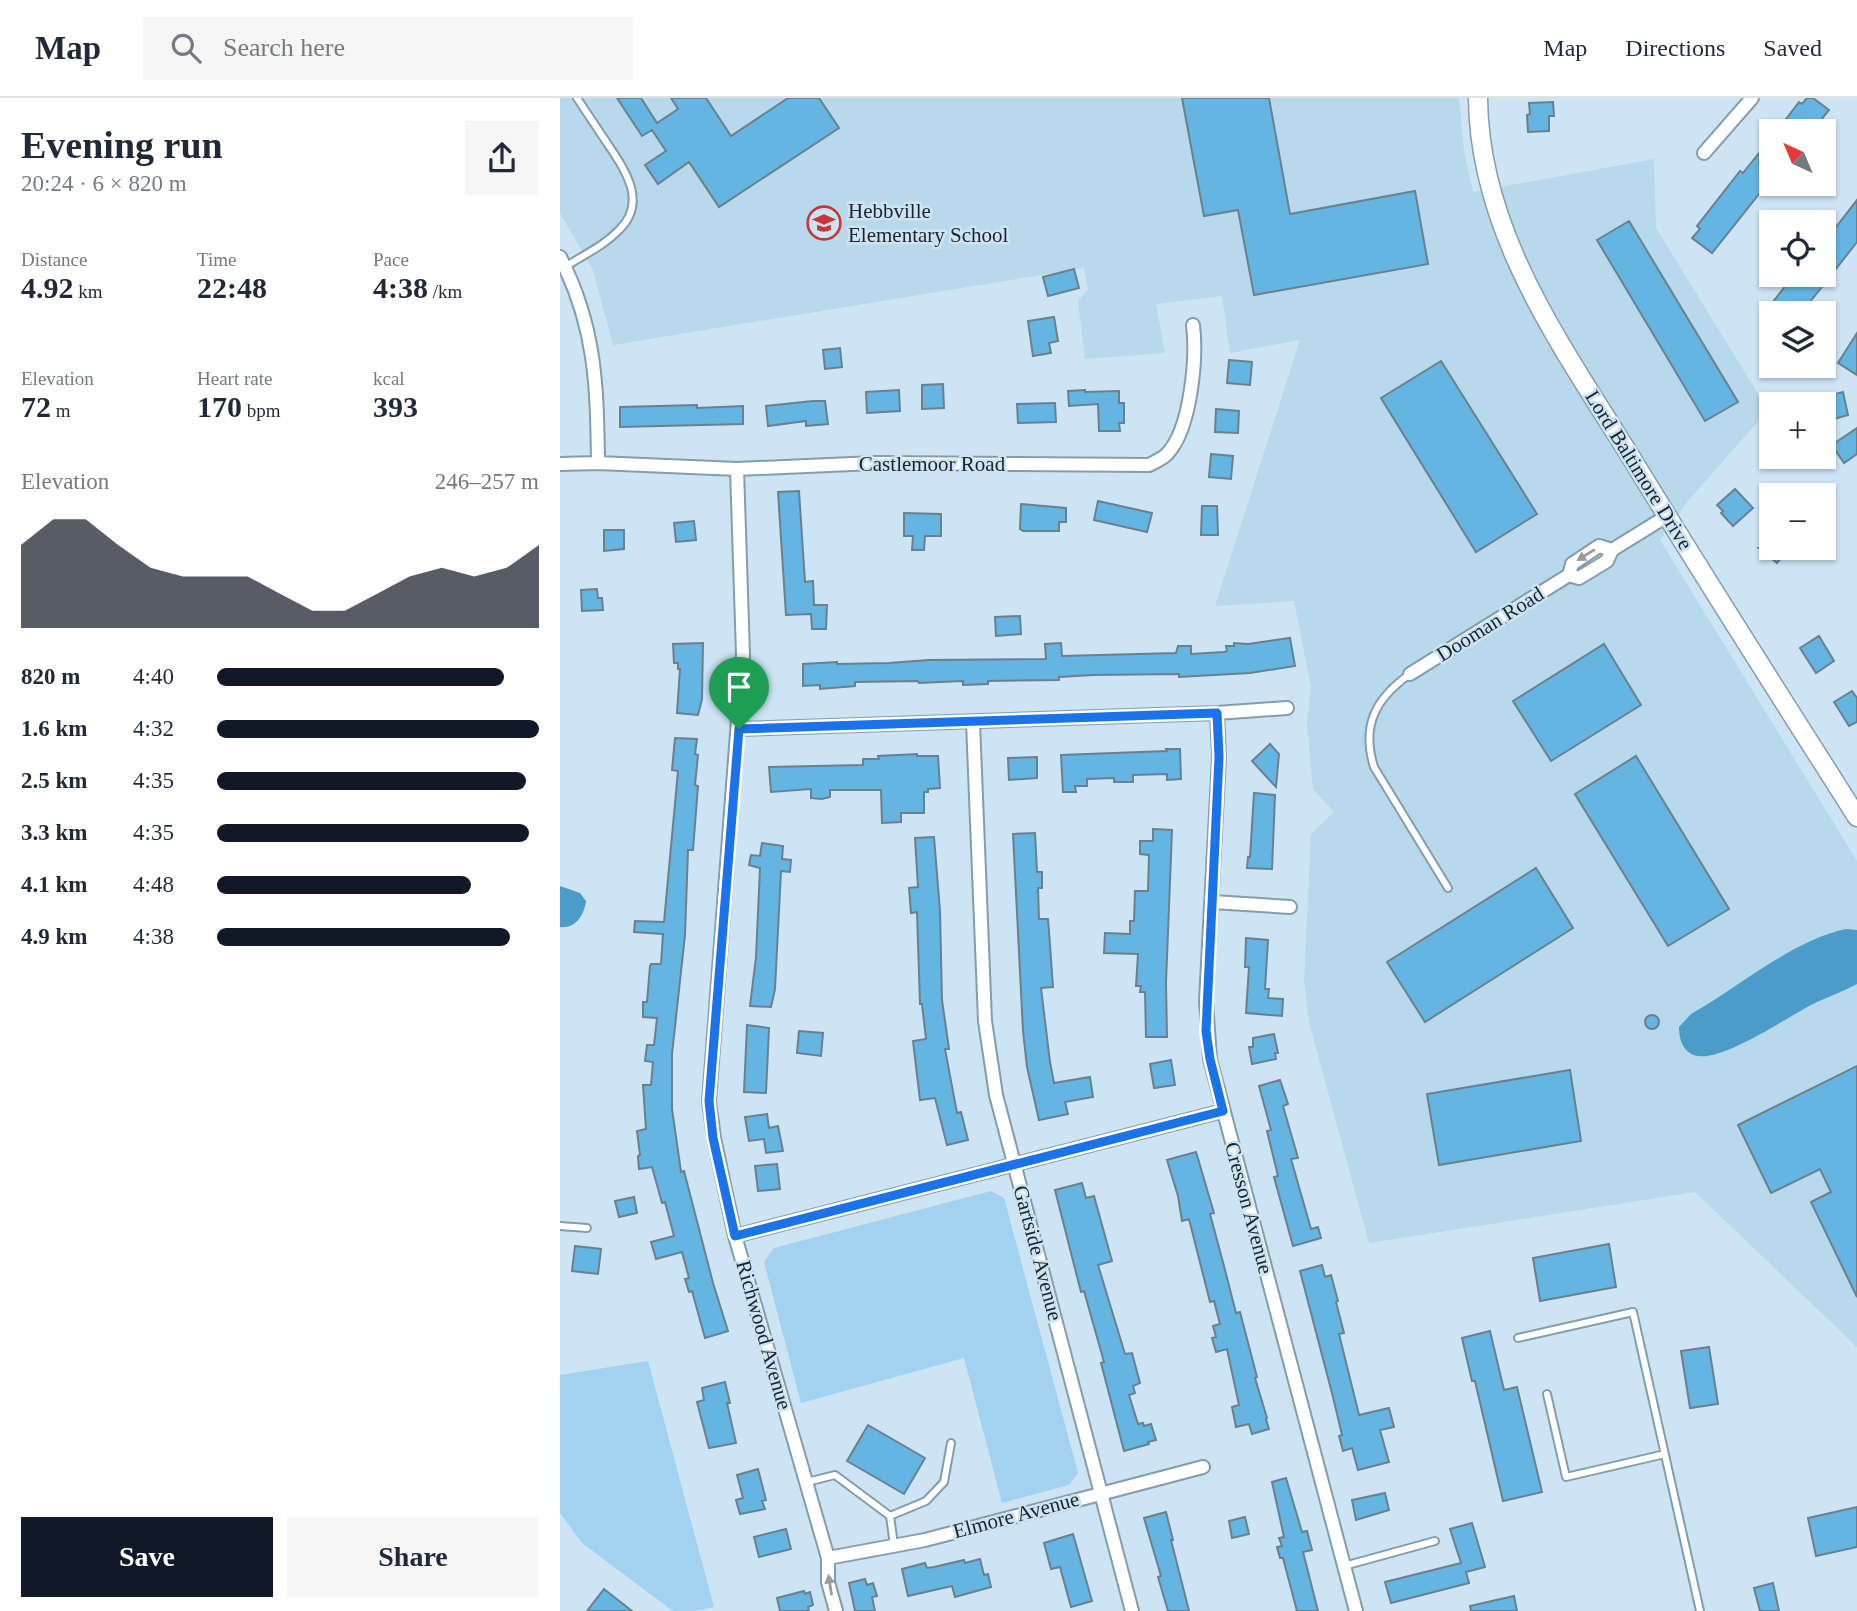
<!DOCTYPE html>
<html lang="en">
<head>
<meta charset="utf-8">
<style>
  :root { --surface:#fff; --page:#f6f6f7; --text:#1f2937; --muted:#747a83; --line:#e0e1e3; --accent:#111827 }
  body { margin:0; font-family:Georgia,serif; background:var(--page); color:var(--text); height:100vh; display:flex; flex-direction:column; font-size:26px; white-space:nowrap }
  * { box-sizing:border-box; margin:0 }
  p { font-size:23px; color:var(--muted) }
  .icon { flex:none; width:38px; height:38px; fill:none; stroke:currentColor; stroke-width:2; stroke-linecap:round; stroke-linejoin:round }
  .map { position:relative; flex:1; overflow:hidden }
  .side { display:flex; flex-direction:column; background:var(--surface); width:560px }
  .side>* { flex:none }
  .needle { width:46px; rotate:316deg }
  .buttons { position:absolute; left:1199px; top:21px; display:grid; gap:14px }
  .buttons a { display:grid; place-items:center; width:77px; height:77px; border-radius:0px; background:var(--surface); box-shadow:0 2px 5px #0004; font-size:35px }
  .pin { position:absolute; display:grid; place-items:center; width:60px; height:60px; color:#fff; margin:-72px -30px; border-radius:50% 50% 50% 0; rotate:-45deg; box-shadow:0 0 7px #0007 }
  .pin .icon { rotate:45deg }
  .round { display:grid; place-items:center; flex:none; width:74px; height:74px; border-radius:0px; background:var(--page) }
  .overview { display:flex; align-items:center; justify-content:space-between; height:119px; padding:0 21px }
  h1 { font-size:38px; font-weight:800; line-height:52px }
  .figures { display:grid; grid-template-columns:repeat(3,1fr); gap:10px; height:119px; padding:7px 21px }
  .figures div { display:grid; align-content:center }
  .figures b { font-size:30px; font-weight:800 }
  .figures small { font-size:19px; font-weight:400 }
  .figures p { font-size:19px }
  .chart { height:196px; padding:14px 21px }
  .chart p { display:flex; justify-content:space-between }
  .chart svg { width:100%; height:126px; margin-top:7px; fill:var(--accent); opacity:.7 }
  .cta { display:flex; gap:14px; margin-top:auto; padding:14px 21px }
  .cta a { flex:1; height:80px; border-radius:0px; background:var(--accent); color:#fff; font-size:28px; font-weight:800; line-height:80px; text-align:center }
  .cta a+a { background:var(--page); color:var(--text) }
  ul { padding:0 21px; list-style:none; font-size:23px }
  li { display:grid; grid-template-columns:112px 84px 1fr; align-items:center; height:52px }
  li i { height:18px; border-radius:9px; background:var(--accent) }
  header { display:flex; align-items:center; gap:42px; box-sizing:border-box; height:98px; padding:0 35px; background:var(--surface); border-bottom:2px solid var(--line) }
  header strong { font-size:33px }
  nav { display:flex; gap:38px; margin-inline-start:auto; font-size:24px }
  .search { width:490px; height:63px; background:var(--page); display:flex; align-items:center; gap:18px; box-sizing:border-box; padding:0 24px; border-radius:0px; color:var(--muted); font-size:26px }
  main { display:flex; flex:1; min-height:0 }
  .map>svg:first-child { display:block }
  .built { fill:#b8d8eb }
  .green { fill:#a2d2f0 }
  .water { fill:#4c9cc9 }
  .building { fill:#65b5e3; stroke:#6a808e; stroke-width:2 }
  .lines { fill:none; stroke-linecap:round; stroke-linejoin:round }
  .service-casing { stroke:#859cab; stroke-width:10 }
  .minor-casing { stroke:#859cab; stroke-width:16 }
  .secondary-casing { stroke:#859cab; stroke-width:21 }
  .service { stroke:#fff; stroke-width:6 }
  .minor { stroke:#fff; stroke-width:12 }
  .secondary { stroke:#fff; stroke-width:18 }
  .oneway { fill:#989c9f }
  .route-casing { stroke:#fff; stroke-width:14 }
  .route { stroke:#1a73e8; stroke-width:9 }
  .labels { text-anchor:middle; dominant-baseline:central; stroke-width:5; stroke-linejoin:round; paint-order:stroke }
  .poi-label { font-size:21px; fill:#1b242a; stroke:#cce4f4; text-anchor:start }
  .street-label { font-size:21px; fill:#1b242a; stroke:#cce4f4 }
</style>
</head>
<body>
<header>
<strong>Map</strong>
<div class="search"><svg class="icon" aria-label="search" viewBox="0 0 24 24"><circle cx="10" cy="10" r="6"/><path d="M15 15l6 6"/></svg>Search here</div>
<nav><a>Map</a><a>Directions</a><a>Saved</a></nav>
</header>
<main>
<section class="side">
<div class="overview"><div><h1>Evening run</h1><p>20:24 · 6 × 820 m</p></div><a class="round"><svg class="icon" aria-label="share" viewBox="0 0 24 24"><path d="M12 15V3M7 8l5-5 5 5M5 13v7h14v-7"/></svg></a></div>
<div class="figures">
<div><p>Distance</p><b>4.92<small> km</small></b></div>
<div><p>Time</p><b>22:48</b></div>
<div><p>Pace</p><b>4:38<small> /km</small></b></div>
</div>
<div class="figures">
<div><p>Elevation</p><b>72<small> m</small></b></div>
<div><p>Heart rate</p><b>170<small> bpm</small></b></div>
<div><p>kcal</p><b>393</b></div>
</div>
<div class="chart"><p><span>Elevation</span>246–257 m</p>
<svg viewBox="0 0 160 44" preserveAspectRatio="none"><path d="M0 44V15L10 6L20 6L30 15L40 23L50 26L60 26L70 26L80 32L90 38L100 38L110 32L120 26L130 23L140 26L150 23L160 15V44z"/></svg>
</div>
<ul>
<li><b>820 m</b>4:40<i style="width:89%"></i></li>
<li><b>1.6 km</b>4:32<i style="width:100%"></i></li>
<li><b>2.5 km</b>4:35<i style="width:96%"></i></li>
<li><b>3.3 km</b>4:35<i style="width:97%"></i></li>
<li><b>4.1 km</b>4:48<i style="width:79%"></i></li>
<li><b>4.9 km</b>4:38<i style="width:91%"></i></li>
</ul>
<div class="cta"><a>Save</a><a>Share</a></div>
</section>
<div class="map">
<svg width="1297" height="1513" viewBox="0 0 1297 1513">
  <rect width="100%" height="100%" fill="#cce4f4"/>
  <path class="built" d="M0,0H899L904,53L913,94L1094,61L1096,130L1208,312L1127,404L1100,442L1297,763V1249L1135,1094L809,1145L749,924L744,883L751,736L774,714L753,691L747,625L751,589L734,503L655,508L740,242L670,255L662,198L596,206L605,255L525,261L518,203L528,191L524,170L53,247L33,172L0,115Z"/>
  <path class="green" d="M431,1093L444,1100L518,1375L509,1387L442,1405L404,1260L241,1305L204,1164L214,1150Z
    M88,1263L154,1509L135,1513H113L22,1445L0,1415V1277Z"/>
  <path class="water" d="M0,788L20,795L26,803C24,817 16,831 0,829Z
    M1286,831L1297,832V886C1284,893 1270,898 1257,904C1230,917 1166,962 1138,958C1123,956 1119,941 1119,929L1131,916C1179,889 1233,842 1286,831Z"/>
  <path class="building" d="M57,0H81L97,25L118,11L111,0H146L171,38L228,0H259L279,30L159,109L129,64L98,86L85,67L106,53L92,32L82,38Z
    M622,0H709L730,116L855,93L868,166L694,197L678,112L644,118Z
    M1247,0H1253L1269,12L1252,33H1217L1239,4L1242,6Z
    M993,4L994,18H989V33L968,34L967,17L970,16L969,5Z
    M1211,40V81L1152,155L1132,140L1140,131L1137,128L1180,73L1183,75Z
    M1297,102V144L1243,213L1240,211L1237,215H1226L1212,205L1234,177H1264V139L1270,131L1273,133Z
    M1069,123L1178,304L1145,323L1037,142Z
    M514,171L519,190L488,198L483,179Z
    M494,219L498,243L489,245L491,255L473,258L468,223Z
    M1297,235V277L1278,265Z
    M280,250L282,269L265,271L263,252Z
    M669,262L692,264L690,287L667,285Z
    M881,263L977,416L916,454L821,300Z
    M383,286L384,310L362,311V287Z
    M339,292L340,313L307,315L306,294Z
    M525,292V294L559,293V305H564V325H559L560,333H539L538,306L509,308L508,293Z
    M1283,294L1288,317L1264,324V299Z
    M253,303H265L268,326L246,328V323L208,328L206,308Z
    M495,305L496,324L458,325L457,306Z
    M137,307V310L183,308V326L60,329V309Z
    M656,311L679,313L678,335L655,334Z
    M1297,330V356L1284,365L1272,347Z
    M651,356L673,358L671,381L649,379Z
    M1175,391L1193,410L1173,428L1161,415L1163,413L1157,407Z
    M239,393L245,484L253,483L254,507H267L266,531H252L251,516L226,517L218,394Z
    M538,403L592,415L587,434L534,422Z
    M461,406L506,410V424H499V433H463L460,431Z
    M642,408H657L658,437H641Z
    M344,415L381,416V438H365L364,452H352L353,438H344Z
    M134,423L136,442L116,444L114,425Z
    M44,432H64V451L44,453Z
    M1199,450H1229L1217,465Z
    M37,491L38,500H42L43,512L22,513L21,492Z
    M460,518L461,536L436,538L435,519Z
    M1259,538L1274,563L1256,575L1240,550Z
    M730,540L735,568L690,575L619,579V576L533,577L499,579V582L428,583V586L403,587V583L359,585L358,583L295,584V588L260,591V587L243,588V566L277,564V566L329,565L369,562L486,561L485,546L501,545L502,558L616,555L618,548H631V556L664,554L667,553L666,548H674V545L688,546Z
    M143,545L142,601L138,617L117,615L120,571H118V565H114L113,546Z
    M1044,546L1081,607L991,663L953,603Z
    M1292,593L1297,600V624L1289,628L1274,604Z
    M115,640L137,641L135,656L138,657L135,687L138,688L133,752H128L125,837L112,956V1011L121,1074L124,1073L153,1185L168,1233L145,1240L132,1193L129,1194L125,1181L129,1180L122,1154L96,1161L91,1144L114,1138L105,1104L102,1105L92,1069L79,1071L78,1058L80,1057L77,1033L86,1031L83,987H91L93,964L85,963L87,947H94L97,920L83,919V904H87L90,868L91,866H101L103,836L74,834L75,823L104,824L118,673L112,672Z
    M710,646L719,656L716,689L692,663Z
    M606,651H620L621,681L607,682V676L573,677V684H554V680L527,681V688H515L516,694H503L501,657L607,653Z
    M357,656V658H378L380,690L368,691V694H364V715H341V724L322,725L321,692H270V699L262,701L251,700V691L211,694L209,669L303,667V661H319L318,658Z
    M1076,658L1169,811L1108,848L1015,696Z
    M477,659V680L449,682L448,660Z
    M694,695L715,697L712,771L687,770L688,759H690Z
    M593,731L612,732L606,885L607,939H586L585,894H580L581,888H576L578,856L544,855L545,835L570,836V823H574L575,793H588L589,757L580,756V743H593Z
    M475,735L477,774H482V790H478L479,821H488L490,847L493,889L481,890L490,964L494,985L530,979L533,999L505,1004L508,1016L479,1022L467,969L463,933L453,736Z
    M374,739L380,813L382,902L389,951H385L397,1015L401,1014L408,1042L387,1047L375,1000L360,1002L353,943L366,941L362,906H360L357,814L351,815L349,790L358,789L355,740Z
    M202,745L223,748L222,761L231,762L230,774L221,773L215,891L211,909L190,908L196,859L200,770L189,767L191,757L200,758Z
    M976,770L1013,830L865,924L827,864Z
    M686,840L708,842L705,891H709L708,900L723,901L722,918L686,915L689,869H685Z
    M1085 924a7 7 0 1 1 14 0a7 7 0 1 1-14 0Z
    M187,927L209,930L206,995L184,994Z
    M239,933L263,935L261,958L237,955Z
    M714,936L718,955H715L716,961L692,966L689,949H693V940Z
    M611,962L615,987L594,990L590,966Z
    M1297,968V1199L1251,1104L1271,1094L1260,1071L1211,1095L1178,1027Z
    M1010,972L1021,1043L879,1067L867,996Z
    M720,982L728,1006L723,1008L738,1060L731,1061L751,1131L758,1129L761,1140L733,1148L714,1079L718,1078L707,1033L711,1032L699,988Z
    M207,1016L209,1030L218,1028L223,1053L206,1055L204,1041L189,1043L185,1019Z
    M636,1054L654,1115L650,1116L664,1168L676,1215L680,1214L697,1279L695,1280L707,1320L706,1321L709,1331L692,1336L689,1326L676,1329L672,1309L679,1307L667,1251L656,1254L652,1240L656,1239L653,1228L660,1226L654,1203L650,1204L629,1121L622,1123L618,1098L607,1062Z
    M217,1066L220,1091L198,1093L195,1068Z
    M522,1085L526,1100L534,1098L552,1163L538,1167L565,1256L572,1255L580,1285L573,1288L575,1295L569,1297L578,1326L583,1325L584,1328L591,1326L596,1342L588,1344L589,1346L564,1353L541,1265L544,1264L524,1193L521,1194L495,1092Z
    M74,1099L77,1115L59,1119L55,1103Z
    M1049,1146L1056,1189L980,1203L973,1160Z
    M15,1148L41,1151L38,1176L12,1173Z
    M762,1167L765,1179L771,1177L778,1203L776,1204L784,1235L779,1236L799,1317L829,1310L834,1329L820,1332L829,1364L798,1372L792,1350L783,1353L779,1338L782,1337L773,1299L740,1173Z
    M930,1233L944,1292L957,1289L982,1394L943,1403L915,1283H912L902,1240Z
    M1149,1249L1158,1306L1130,1310L1121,1253Z
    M165,1284L170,1305H167L176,1345L149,1350L137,1304L144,1302L142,1290Z
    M308,1327L365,1360L344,1396L287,1363Z
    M198,1371L206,1402L202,1403L205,1411L180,1416L176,1402L183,1400L177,1377Z
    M726,1380L742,1434L747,1433L752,1452L743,1454L758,1513H737L723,1460H720L717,1449L722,1448L719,1440L724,1439L712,1384Z
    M825,1395L829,1412L796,1422L792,1402Z
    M1297,1409V1449L1256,1458L1248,1420Z
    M606,1414L613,1442H611L629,1513H608L598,1479L601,1478L584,1420Z
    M685,1419L689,1436L672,1440L669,1423Z
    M912,1425L925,1469L906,1474L909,1485L831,1505L825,1484L901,1465L890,1431Z
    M226,1431L231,1451L199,1459L194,1439Z
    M513,1436L532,1503L511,1509L500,1469L491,1471L484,1445Z
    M420,1461L424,1477L428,1476L431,1489L395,1499L392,1488L348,1498L342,1471L365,1465L367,1470L374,1469L404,1462L405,1465Z
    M305,1481L307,1487L313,1485L317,1498L312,1499L315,1513H295L289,1485Z
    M1213,1485L1219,1513H1200L1194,1490Z
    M44,1491L72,1513H27Z
    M244,1493L245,1496L250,1494L253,1507L248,1509L249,1513H220L217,1500Z
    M954,1498L957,1513H911L910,1508Z"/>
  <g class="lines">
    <defs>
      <path id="service" d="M5,169C23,157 44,148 59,132C88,104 65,72 47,45C37,30 27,15 17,0
        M850,576C816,600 801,627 814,669L888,790
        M0,1128L27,1130
        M958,1240L1073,1214L1140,1513
        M987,1296L1006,1379L1105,1356
        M247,1384L275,1377L330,1418L334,1447
        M330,1418L366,1403L384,1384L391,1345
        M784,1468L875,1443"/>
      <path id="minor" d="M1144,55L1192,0
        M0,159C36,229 37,288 38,365
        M0,366L38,365L177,371L314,365L589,367C595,364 602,361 607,356C631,331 637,260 633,227
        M177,371L183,556L149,1003L154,1040L175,1138L268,1460V1484L276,1513
        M1009,477L1019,480L1047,463L1052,452L1107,418
        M850,576L1009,477L1012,466L1039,448L1052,452
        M657,615L659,659L646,903L650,961L796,1513
        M413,624L425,923L436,997L572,1513
        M179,631L657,615L727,610
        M653,804L730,809
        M175,1138L663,1013
        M268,1460L365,1442L643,1369"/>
      <path id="secondary" d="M918,0C919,141 1010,259 1080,374C1151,490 1224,604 1297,719"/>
    </defs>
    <use href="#service" class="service-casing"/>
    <use href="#minor" class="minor-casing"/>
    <use href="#secondary" class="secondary-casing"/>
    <use href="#service" class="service"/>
    <use href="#minor" class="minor"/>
    <use href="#secondary" class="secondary"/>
  </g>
  <defs><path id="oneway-solid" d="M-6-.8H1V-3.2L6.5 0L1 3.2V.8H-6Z" transform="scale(1.75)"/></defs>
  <g class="oneway">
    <use href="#oneway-solid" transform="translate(1026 457) rotate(148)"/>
    <use href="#oneway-solid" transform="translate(270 1487) rotate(-99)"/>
  </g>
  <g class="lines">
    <defs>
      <path id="route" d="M657,615L659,659L646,933L650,961L663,1013L175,1138L153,1040L149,1003L179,631Z"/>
    </defs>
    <use href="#route" class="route-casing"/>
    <use href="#route" class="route"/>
  </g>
  <defs>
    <symbol id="school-ring" viewBox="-11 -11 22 22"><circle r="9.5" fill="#cce4f4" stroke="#c63736" stroke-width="1.5"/><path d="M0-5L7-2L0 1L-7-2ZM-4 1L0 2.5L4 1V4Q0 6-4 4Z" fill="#c63736"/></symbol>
  </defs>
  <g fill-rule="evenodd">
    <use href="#school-ring" x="245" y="106" width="38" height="38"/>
  </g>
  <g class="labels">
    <g class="poi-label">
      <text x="288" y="113">Hebbville<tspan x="288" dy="24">Elementary School</tspan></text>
    </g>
    <g class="street-label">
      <text x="372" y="366">Castlemoor Road</text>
      <text transform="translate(1079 372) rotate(58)">Lord Baltimore Drive</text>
      <text transform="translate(930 526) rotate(-32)">Dooman Road</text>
      <text transform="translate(689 1110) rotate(75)">Cresson Avenue</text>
      <text transform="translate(478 1155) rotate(75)">Gartside Avenue</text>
      <text transform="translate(204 1237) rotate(74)">Richwood Avenue</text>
      <text transform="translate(456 1417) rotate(-15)">Elmore Avenue</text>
    </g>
  </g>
</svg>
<div class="buttons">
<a><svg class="needle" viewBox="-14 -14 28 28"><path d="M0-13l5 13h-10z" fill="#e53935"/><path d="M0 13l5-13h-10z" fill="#747a83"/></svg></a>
<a><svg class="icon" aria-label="locate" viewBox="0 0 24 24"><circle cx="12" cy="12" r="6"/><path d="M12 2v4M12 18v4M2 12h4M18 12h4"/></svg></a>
<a><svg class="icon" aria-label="layers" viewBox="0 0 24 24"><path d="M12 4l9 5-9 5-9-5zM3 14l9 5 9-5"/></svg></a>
<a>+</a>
<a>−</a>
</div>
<div class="pin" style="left:179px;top:631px;background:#1e9e55"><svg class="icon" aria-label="arrive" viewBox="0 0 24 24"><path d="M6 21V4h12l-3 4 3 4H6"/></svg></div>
</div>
</main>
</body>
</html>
